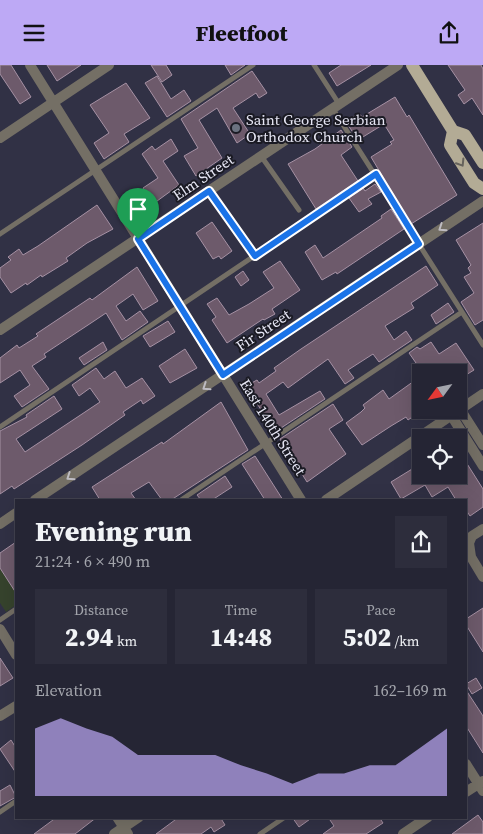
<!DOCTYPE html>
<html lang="en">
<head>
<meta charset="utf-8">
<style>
  :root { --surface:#252534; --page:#2d2d3c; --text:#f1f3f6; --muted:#a3a5ac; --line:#42424f; --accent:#bda9f5 }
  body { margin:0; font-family:"Source Serif 4",serif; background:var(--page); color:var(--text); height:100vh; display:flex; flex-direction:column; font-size:19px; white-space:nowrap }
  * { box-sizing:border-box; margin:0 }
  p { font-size:16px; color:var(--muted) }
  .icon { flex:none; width:28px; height:28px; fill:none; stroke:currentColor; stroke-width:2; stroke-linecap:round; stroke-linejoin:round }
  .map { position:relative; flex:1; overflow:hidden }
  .details { position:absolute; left:15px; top:434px; width:452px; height:320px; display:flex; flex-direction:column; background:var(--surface); border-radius:0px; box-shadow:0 5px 20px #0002,0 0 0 1px var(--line) }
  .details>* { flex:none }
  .needle { width:32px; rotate:237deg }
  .tools { position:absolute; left:412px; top:299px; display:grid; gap:10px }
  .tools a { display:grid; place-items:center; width:55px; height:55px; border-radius:0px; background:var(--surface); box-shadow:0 5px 20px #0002,0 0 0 1px var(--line); font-size:25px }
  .pin { position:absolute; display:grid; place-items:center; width:42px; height:42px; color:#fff; margin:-51px -21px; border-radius:50% 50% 50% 0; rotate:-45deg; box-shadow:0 0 5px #0007 }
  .pin .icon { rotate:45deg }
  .round { display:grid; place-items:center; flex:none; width:52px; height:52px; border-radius:0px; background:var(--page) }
  .headline { display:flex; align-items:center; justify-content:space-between; height:85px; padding:0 20px }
  h1 { font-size:28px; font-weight:800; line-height:38px }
  .stats { display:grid; grid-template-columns:repeat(3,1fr); gap:8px; height:85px; padding:5px 20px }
  .stats div { display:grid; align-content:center; border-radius:0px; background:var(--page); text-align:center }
  .stats b { font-size:25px; font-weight:800 }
  .stats small { font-size:14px; font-weight:400 }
  .stats p { font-size:14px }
  .chart { height:140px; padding:10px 20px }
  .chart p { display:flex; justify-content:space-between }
  .chart svg { width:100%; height:90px; margin-top:5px; fill:var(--accent); opacity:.7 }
  header { display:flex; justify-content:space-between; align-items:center; height:65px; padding:0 20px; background:var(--accent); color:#111; font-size:22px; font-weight:800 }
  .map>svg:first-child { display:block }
  .green { fill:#36432d }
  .building { fill:#6d5a6b; stroke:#a691a4 }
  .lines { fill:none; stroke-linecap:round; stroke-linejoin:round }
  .service { stroke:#746f65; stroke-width:5 }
  .minor { stroke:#746f65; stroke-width:10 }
  .primary { stroke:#b3ab95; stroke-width:12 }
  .oneway { stroke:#66625c }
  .oneway2 { stroke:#bebcc2 }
  .route-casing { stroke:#fff; stroke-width:10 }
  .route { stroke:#1a73e8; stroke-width:6 }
  .worship-dot { fill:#6b7280; stroke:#1a1a23; stroke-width:2 }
  .labels { text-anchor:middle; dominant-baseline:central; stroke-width:4; stroke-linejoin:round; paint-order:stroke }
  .poi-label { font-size:15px; fill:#e6e6f4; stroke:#1a1a23; text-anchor:start }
  .street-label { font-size:15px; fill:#e6e6f4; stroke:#1a1a23 }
</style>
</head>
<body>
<header><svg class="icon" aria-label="menu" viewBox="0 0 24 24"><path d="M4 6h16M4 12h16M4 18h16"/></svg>Fleetfoot<svg class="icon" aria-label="share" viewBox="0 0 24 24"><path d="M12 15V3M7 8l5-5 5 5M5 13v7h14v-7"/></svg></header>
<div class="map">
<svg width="483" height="769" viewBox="0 0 483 769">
  <rect width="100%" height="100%" fill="#313145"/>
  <path class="green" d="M0,503L16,528V540L6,547L0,538Z"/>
  <path class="building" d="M0,0H11L31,32L20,39L0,9Z
    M47,0H81L57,16Z
    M151,0H166L172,10L162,17Z
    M225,0H245L231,10Z
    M341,0H371L337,21L329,8Z
    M448,0H481L483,4V50L472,33L464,39L458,30L465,25Z
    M252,6L267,28L259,33L256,28L233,43L250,69L237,78L217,43L199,55L222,93L196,111L184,91L198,83L181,54Z
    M157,11L171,34L184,25L191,36L167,52L145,18Z
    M126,18L150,53L124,69L129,77L104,94L94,78L109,68L90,40Z
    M395,32L407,52L409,50L457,130L411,159L371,92L392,79L390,77L394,75L384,59L358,75L348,60L353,56L351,53L359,48L362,52Z
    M341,65L352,82L341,90L358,116L316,144L288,99L315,84Z
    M171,74L178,86L163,96L179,120L153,139L143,123L158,113L142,89L152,81L155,85Z
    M375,119L381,127L368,134L372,139L359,147L349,133L363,123L365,126Z
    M97,140L113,164L87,178L66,193L68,196L42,212L41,210L27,220L26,218L11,228L0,212V203L11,195L8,192L19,184L23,190L38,181Z
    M391,144L404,164L337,209L336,207L322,215L305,187L315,180L323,193L382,153L381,151Z
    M212,157L232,186L221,194L219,191L213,194L196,168Z
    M483,158V255L475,260L461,237L474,228L464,212L471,208L468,203L471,200L456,175Z
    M280,196L300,225L272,244L275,249L264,255L263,254L227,278L212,255L216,252L207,239L217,233L229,250L249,239L274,223L263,207Z
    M426,201L438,220L411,238L414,243L385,261L394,275L406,266L412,275L379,297L373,289L348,305L354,313L345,319L328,294L288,323L283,317L266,329L279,350L320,326L325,334L275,367L246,321L257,315L259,318L276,306L274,303L301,284Z
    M137,202L158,236L143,245L133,229L116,241L126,256L140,246L148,257L122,275L106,248L88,260L44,289L46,292L32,301L49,324L22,342L14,331L30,320L20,305L0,318V293L17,280L19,283L38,271L36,269L90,233L92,235Z
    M243,206L249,215L241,221L235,212Z
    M448,238L454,247L436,259L431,250Z
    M168,256L175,267L150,282L143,271Z
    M103,277L107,285L84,300L79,293Z
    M431,277L439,289L456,278L474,305L461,313L459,308H423L409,288L417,282L420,284Z
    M185,284L197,303L170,318L159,301Z
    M96,303L104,314L115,306L126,323L142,313L155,331L143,339L141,335L123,347L125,350L82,380L14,424L12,421L0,429V366L27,352L26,350L54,331L62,344L16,374L25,387L100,337L90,323L79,331L72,320Z
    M421,311V346L408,355L406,352L391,361L362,380L346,358L361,347L365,343L363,340L383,325L389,334Z
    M221,337L248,385L171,435H162L149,417L131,428L136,435H100L92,422L162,377L163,379Z
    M333,339L343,355L329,364L346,389L307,417L280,374Z
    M459,386L483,424V442L470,451L466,445V435H456L448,422L432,432L425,420L401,434L391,417L417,401L421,410H459Z
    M255,391L283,435H265L242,399Z
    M225,411L232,422L212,435H201L197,430Z
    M16,477V528L0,503V488Z
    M483,543V587L466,560V554Z
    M0,593L13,613L0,621Z
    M476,613L482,623L472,629L466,619Z
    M466,625L483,651V688L466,661Z
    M11,675L16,683V708L0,684Z
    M10,720L16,732L0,741V726Z
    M478,750L483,757V769H452Z
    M57,752H97L75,769H34Z
    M179,752H220L225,760L214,767L211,762L201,769H156Z
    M292,752H313L299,762Z
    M328,752H379L383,758L366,769H323L334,761Z"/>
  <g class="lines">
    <path class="service" d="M314,0L339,39
      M333,44L483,280
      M261,91L299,145
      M209,126L255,191
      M0,169L253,0
      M0,362L376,109
      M181,435L462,247
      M0,555L16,544
      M0,747L16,736
      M260,769L285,752"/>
    <path class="minor" d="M30,0L301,435
      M0,73L109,0
      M0,265L398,0
      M460,344L483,380
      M451,350L483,401
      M35,435L483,136
      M326,435L483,329
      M0,459L16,448
      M483,464L472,471L469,478L471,492L483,512
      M0,564L16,590
      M0,651L16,641
      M466,699L483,726
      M466,727L483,716
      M117,752L128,769
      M114,769L139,752
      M403,769L428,752"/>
    <path class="primary" d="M412,0L453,66L465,70L483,98
      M453,66L450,80L474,118L483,124"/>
  </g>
  <defs><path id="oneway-chevron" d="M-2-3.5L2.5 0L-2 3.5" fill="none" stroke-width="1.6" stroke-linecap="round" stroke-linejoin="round" transform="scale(1.25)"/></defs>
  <use class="oneway" href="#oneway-chevron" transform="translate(461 98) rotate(58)"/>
  <g class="oneway2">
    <use href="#oneway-chevron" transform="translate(442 163) rotate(146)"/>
    <use href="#oneway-chevron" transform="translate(206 322) rotate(146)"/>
    <use href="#oneway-chevron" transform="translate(70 412) rotate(146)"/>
  </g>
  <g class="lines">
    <defs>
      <path id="route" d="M376,109L419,179L223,310L138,174L209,126L255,191Z"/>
    </defs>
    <use href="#route" class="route-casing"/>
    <use href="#route" class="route"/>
  </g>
  <circle class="worship-dot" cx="236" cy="63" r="5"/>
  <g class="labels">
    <g class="poi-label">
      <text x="246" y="54">Saint George Serbian<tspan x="246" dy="17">Orthodox Church</tspan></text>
    </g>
    <g class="street-label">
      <text transform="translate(203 112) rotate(-34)">Elm Street</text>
      <text transform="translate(263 265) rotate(-34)">Fir Street</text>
      <text transform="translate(273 362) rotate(58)">East 140th Street</text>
    </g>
  </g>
</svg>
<div class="tools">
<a><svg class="needle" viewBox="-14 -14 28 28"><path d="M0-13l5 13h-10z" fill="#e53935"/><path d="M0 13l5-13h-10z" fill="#a3a5ac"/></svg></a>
<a><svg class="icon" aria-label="locate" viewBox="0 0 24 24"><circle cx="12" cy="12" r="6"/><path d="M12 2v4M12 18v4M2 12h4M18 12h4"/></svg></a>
</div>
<div class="pin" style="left:138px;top:174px;background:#1e9e55"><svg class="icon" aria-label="arrive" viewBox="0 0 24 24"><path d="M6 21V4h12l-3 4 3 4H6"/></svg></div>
<section class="details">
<div class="headline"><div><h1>Evening run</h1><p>21:24 · 6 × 490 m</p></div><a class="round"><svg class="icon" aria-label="share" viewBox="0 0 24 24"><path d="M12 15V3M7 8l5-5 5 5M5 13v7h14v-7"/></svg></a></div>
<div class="stats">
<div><p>Distance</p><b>2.94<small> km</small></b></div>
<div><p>Time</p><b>14:48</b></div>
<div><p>Pace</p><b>5:02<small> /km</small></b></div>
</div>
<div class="chart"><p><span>Elevation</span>162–169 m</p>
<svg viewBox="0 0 160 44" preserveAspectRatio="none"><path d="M0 44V11L10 6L20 11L30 15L40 24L50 24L60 24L70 24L80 29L90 33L100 38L110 33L120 33L130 29L140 29L150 20L160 11V44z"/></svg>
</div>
</section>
</div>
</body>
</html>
